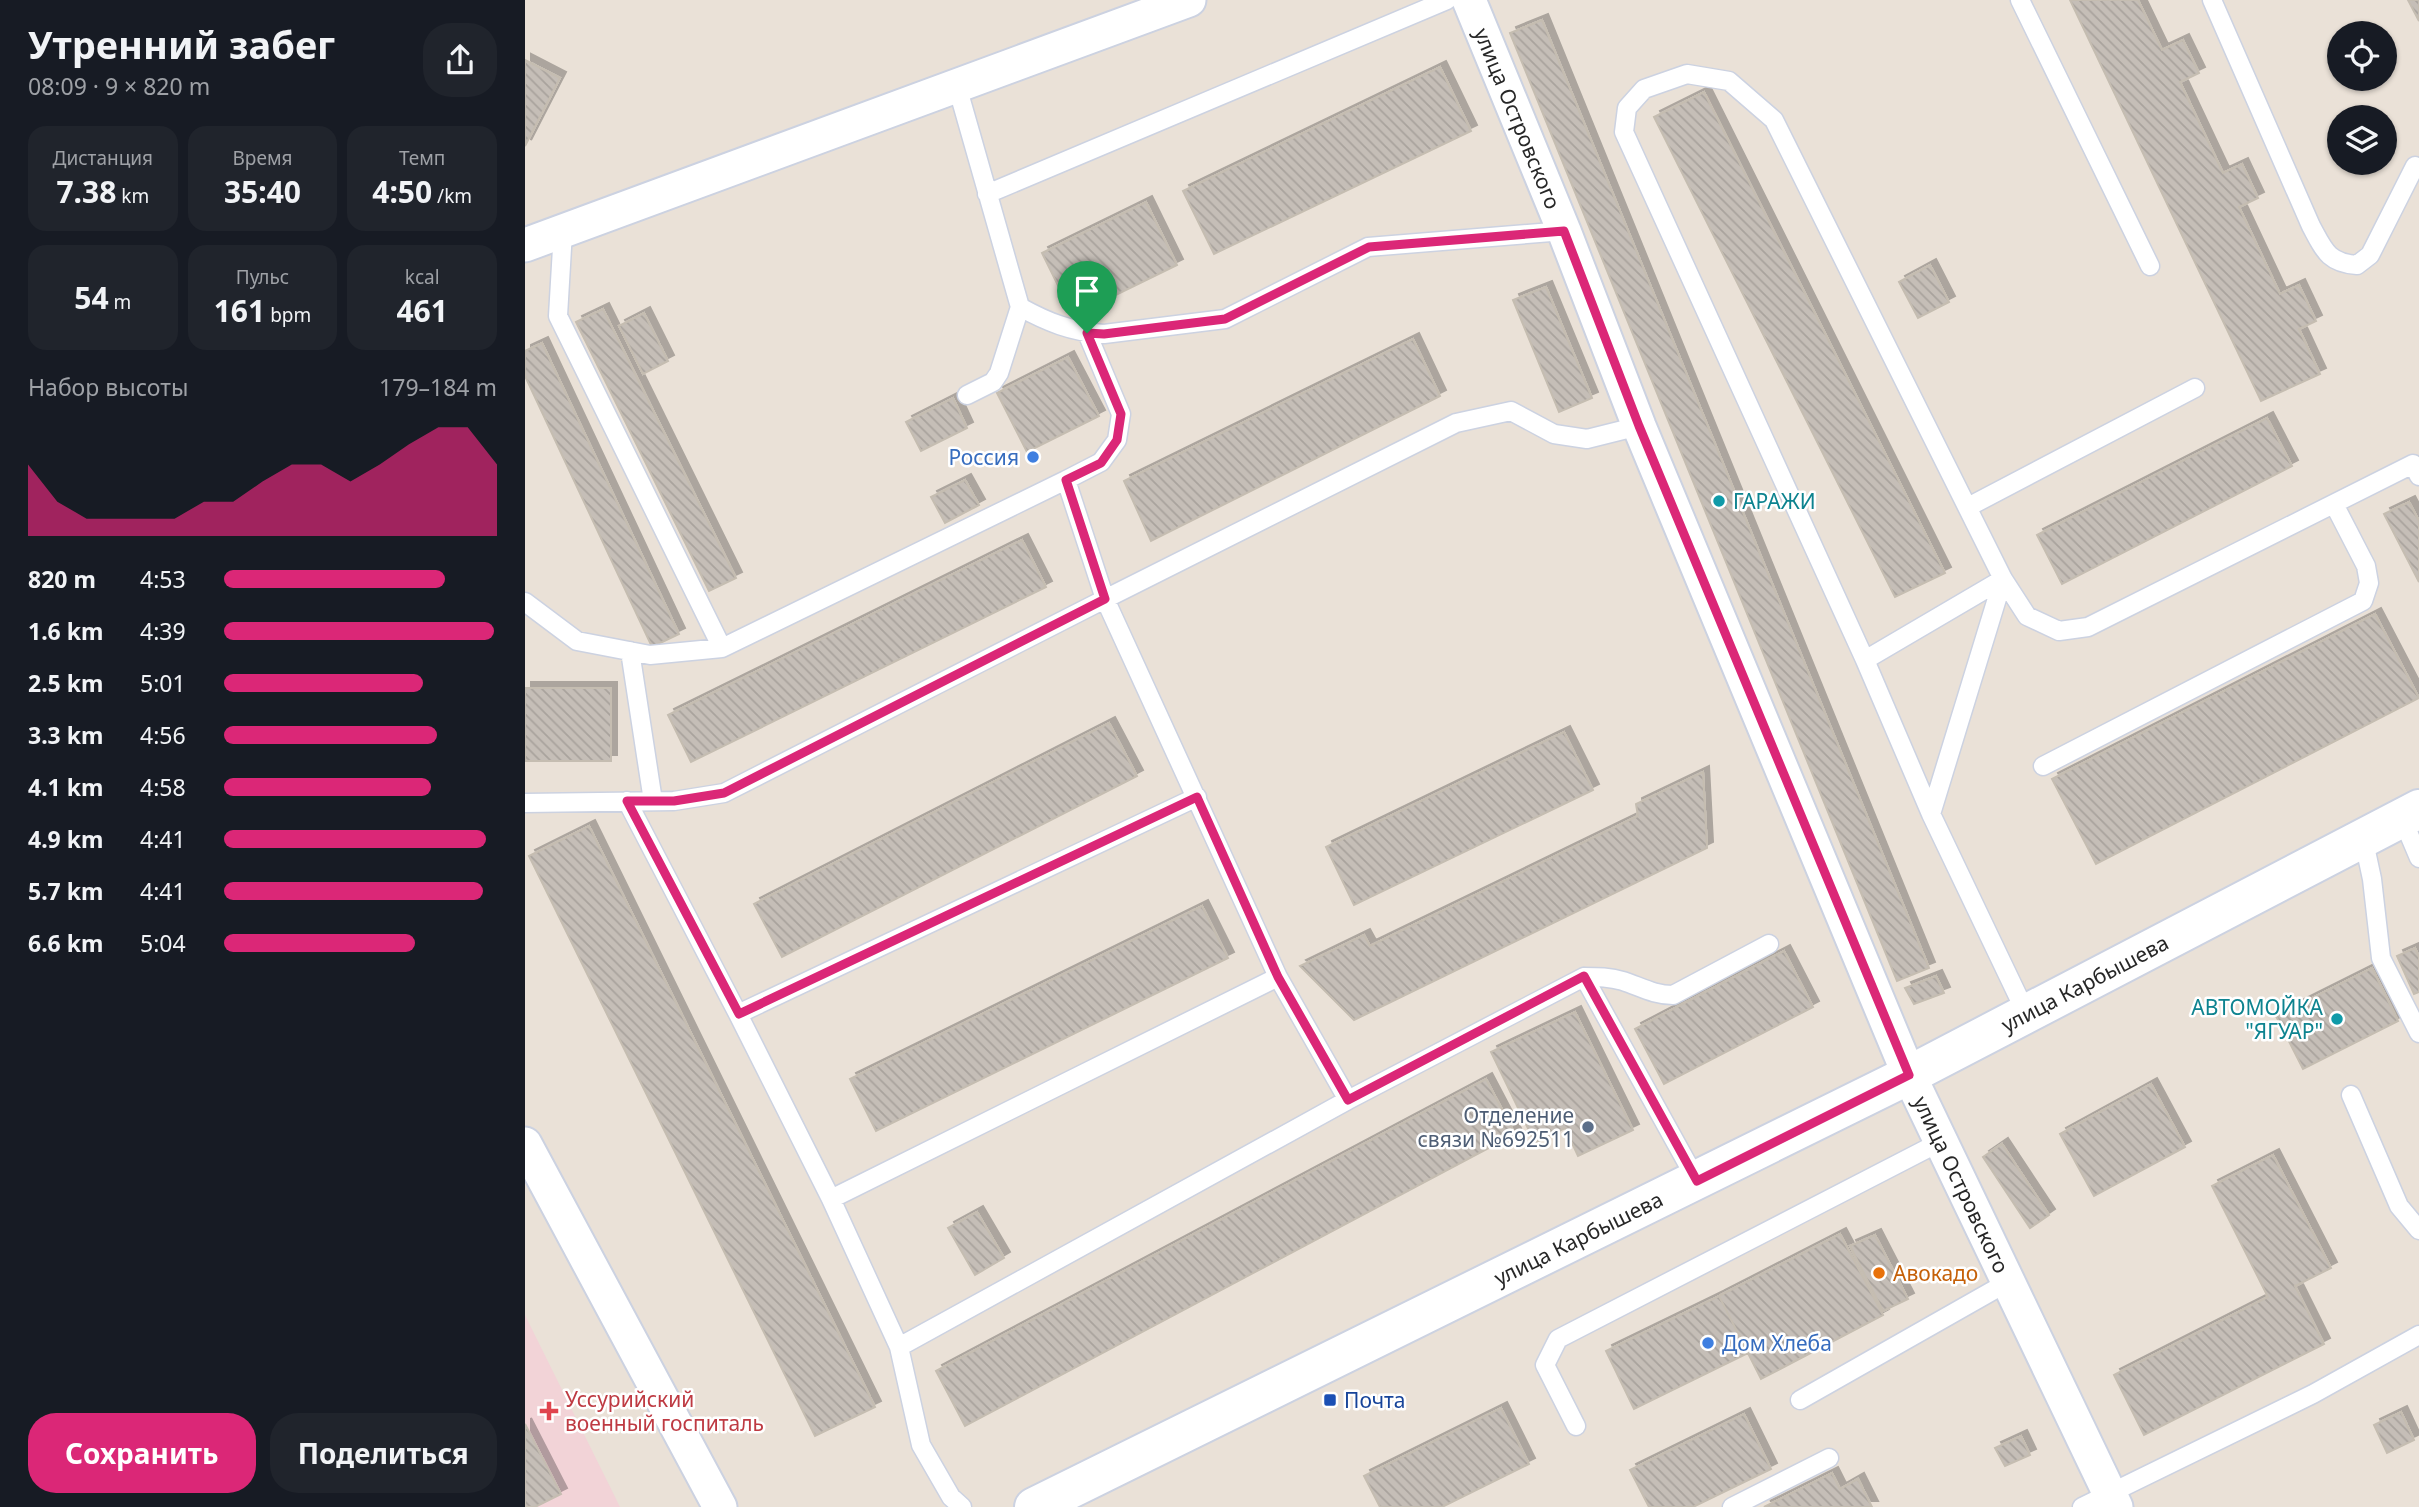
<!DOCTYPE html>
<html lang="ru">
<head>
<meta charset="utf-8">
<style>
  :root { --surface:#171b24; --page:#20242c; --text:#f1f3f6; --muted:#9ea1a6; --accent:#db2777 }
  body { margin:0; font-family:"Noto Sans",sans-serif; background:var(--page); color:var(--text); height:100vh; display:flex; flex-direction:column; font-size:26px; white-space:nowrap }
  * { box-sizing:border-box; margin:0 }
  p { font-size:23px; color:var(--muted) }
  .icon { flex:none; width:38px; height:38px; fill:none; stroke:currentColor; stroke-width:2; stroke-linecap:round; stroke-linejoin:round }
  .map { position:relative; flex:1; overflow:hidden }
  .drawer { display:flex; flex-direction:column; background:var(--surface); width:525px }
  .drawer>* { flex:none }
  .controls { position:absolute; left:1802px; top:21px; display:grid; gap:14px }
  .controls a { display:grid; place-items:center; width:70px; height:70px; border-radius:50%; background:var(--surface); box-shadow:0 2px 5px #0004; font-size:35px }
  .pin { position:absolute; display:grid; place-items:center; width:60px; height:60px; color:#fff; margin:-72px -30px; border-radius:50% 50% 50% 0; rotate:-45deg; box-shadow:0 0 7px #0007 }
  .pin .icon { rotate:45deg }
  .round { display:grid; place-items:center; flex:none; width:74px; height:74px; border-radius:28px; background:var(--page) }
  .overview { display:flex; align-items:center; justify-content:space-between; height:119px; padding:0 28px }
  h1 { font-size:38px; font-weight:700; line-height:52px }
  .stats { display:grid; grid-template-columns:repeat(3,1fr); gap:10px; height:119px; padding:7px 28px }
  .stats div { display:grid; align-content:center; border-radius:18px; background:var(--page); text-align:center }
  .stats b { font-size:30px; font-weight:700 }
  .stats small { font-size:19px; font-weight:400 }
  .stats p { font-size:19px }
  .chart { height:196px; padding:14px 28px }
  .chart p { display:flex; justify-content:space-between }
  .chart svg { width:100%; height:126px; margin-top:7px; fill:var(--accent); opacity:.7 }
  .button { display:flex; gap:14px; margin-top:auto; padding:14px 28px }
  .button a { flex:1; height:80px; border-radius:28px; background:var(--accent); color:#fff; font-size:28px; font-weight:700; line-height:80px; text-align:center }
  .button a+a { background:var(--page); color:var(--text) }
  ul { padding:0 28px; list-style:none; font-size:23px }
  li { display:grid; grid-template-columns:112px 84px 1fr; align-items:center; height:52px }
  li i { height:18px; border-radius:9px; background:var(--accent) }
  main { display:flex; flex:1; min-height:0 }
  .map>svg:first-child { display:block }
  .medical { fill:#f2d3d7 }
  .building { fill:url(#building-back-hatch); stroke:#c5bdb1; stroke-width:2; filter:url(#shadow) }
  .lines { fill:none; stroke-linecap:round; stroke-linejoin:round }
  .service-casing { stroke:#ccd2e1; stroke-width:21 }
  .minor-casing { stroke:#ccd2e1; stroke-width:37 }
  .tertiary-casing { stroke:#ccd2e1; stroke-width:42 }
  .service { stroke:#fff; stroke-width:18 }
  .minor { stroke:#fff; stroke-width:33 }
  .tertiary { stroke:#fff; stroke-width:38 }
  .route-casing { stroke:#fff; stroke-width:14 }
  .route { stroke:#db2777; stroke-width:9 }
  .shop-dot { fill:#3f7fe0; stroke:#fff; stroke-width:2.5 }
  .culture-dot { fill:#0f9aa8; stroke:#fff; stroke-width:2.5 }
  .service-dot { fill:#5c6f8a; stroke:#fff; stroke-width:2.5 }
  .food-dot { fill:#e8710a; stroke:#fff; stroke-width:2.5 }
  .transit-dot { fill:#1a4fb4; stroke:#fff; stroke-width:2.5 }
  .health-dot { fill:#e0444e; stroke:#fff; stroke-width:2.5 }
  .labels { text-anchor:middle; dominant-baseline:central; stroke-width:5; stroke-linejoin:round; paint-order:stroke }
  .street-label { font-size:21px; fill:#272727; stroke:#fff }
  .shop-label { font-size:21px; fill:#366cbe; stroke:#fff; text-anchor:end }
  .culture-label { font-size:21px; fill:#0d838f; stroke:#fff; text-anchor:start }
  .service-label { font-size:21px; fill:#4e5e75; stroke:#fff; text-anchor:end }
  .food-label { font-size:21px; fill:#c56008; stroke:#fff; text-anchor:start }
  .health-label { font-size:21px; fill:#be3a42; stroke:#fff; text-anchor:start }
  .transit-label { font-size:21px; fill:#164399; stroke:#fff; text-anchor:start }
</style>
</head>
<body>
<main>
<section class="drawer">
<div class="overview"><div><h1>Утренний забег</h1><p>08:09 · 9 × 820 m</p></div><a class="round"><svg class="icon" aria-label="share" viewBox="0 0 24 24"><path d="M12 15V3M7 8l5-5 5 5M5 13v7h14v-7"/></svg></a></div>
<div class="stats">
<div><p>Дистанция</p><b>7.38<small> km</small></b></div>
<div><p>Время</p><b>35:40</b></div>
<div><p>Темп</p><b>4:50<small> /km</small></b></div>
</div>
<div class="stats">
<div><b>54<small> m</small></b></div>
<div><p>Пульс</p><b>161<small> bpm</small></b></div>
<div><p>kcal</p><b>461</b></div>
</div>
<div class="chart"><p><span>Набор высоты</span>179–184 m</p>
<svg viewBox="0 0 160 44" preserveAspectRatio="none"><path d="M0 44V19L10 32L20 38L30 38L40 38L50 38L60 32L70 32L80 25L90 19L100 19L110 25L120 19L130 12L140 6L150 6L160 19V44z"/></svg>
</div>
<ul>
<li><b>820 m</b>4:53<i style="width:81%"></i></li>
<li><b>1.6 km</b>4:39<i style="width:99%"></i></li>
<li><b>2.5 km</b>5:01<i style="width:73%"></i></li>
<li><b>3.3 km</b>4:56<i style="width:78%"></i></li>
<li><b>4.1 km</b>4:58<i style="width:76%"></i></li>
<li><b>4.9 km</b>4:41<i style="width:96%"></i></li>
<li><b>5.7 km</b>4:41<i style="width:95%"></i></li>
<li><b>6.6 km</b>5:04<i style="width:70%"></i></li>
</ul>
<div class="button"><a>Сохранить</a><a>Поделиться</a></div>
</section>
<div class="map">
<svg width="1894" height="1507" viewBox="0 0 1894 1507">
  <defs>
    <pattern id="building-back-hatch" width="6" height="6" patternUnits="userSpaceOnUse" patternTransform="scale(1.75)"><rect width="6" height="6" fill="#c5beb7"/><path d="M-1 5l2 2M0 0l6 6M5-1l2 2" fill="none" stroke="#a9a39d"/></pattern>
    <filter id="shadow"><feDropShadow dx="6" dy="-6" stdDeviation="0" flood-color="#0004"/></filter>
  </defs>
  <rect width="100%" height="100%" fill="#eae1d7"/>
  <path class="medical" d="M0,1315L95,1507H0Z"/>
  <path class="building" d="M1545,0H1613L1637,50L1658,40L1674,73L1655,82L1698,173L1717,164L1733,198L1714,207L1755,294L1774,285L1791,321L1774,329L1795,374L1736,401Z
    M1883,0H1894V21Z
    M1017,20L1404,968L1372,981L985,33Z
    M0,60L35,78L0,146Z
    M915,67L946,131L689,254L658,191Z
    M1179,92L1420,573L1370,597L1129,117Z
    M621,202L652,265L548,316L517,253Z
    M1405,265L1424,302L1393,318L1374,282Z
    M1021,287L1067,398L1034,412L988,300Z
    M78,309L211,578L184,591L51,322Z
    M119,313L143,361L118,374L94,326Z
    M888,339L915,396L626,541L599,481Z
    M17,343L154,634L127,647L0,376V351Z
    M543,357L574,416L502,452L472,393Z
    M428,398L442,428L396,451L381,422Z
    M1742,418L1767,466L1537,584L1512,535Z
    M440,480L454,505L420,523L406,497Z
    M1884,502L1894,521V582L1859,514Z
    M497,540L521,587L166,762L143,715Z
    M1850,614L1894,698L1571,864L1527,779Z
    M0,688H86V761H0Z
    M584,723L612,776L257,957L229,904Z
    M1039,732L1068,790L829,905L801,847Z
    M1178,772L1182,848L829,1020L775,966L839,935L845,946L1113,816L1111,804Z
    M64,826L350,1407L290,1436L4,856Z
    M677,906L703,958L351,1131L325,1079Z
    M1890,948L1894,957V992L1889,994L1872,956Z
    M1259,951L1288,1007L1139,1084L1110,1029Z
    M1847,968L1873,1021L1778,1069L1751,1016Z
    M1411,976L1419,993L1389,1004L1380,988Z
    M1050,1012L1108,1130L1053,1156L1040,1128L1010,1143L966,1052Z
    M961,1079L990,1134L440,1426L411,1371Z
    M1626,1084L1660,1147L1569,1196L1535,1134Z
    M1477,1144L1524,1215L1505,1228L1458,1157Z
    M1748,1155L1806,1268L1770,1286L1799,1344L1619,1435L1589,1375L1743,1297L1687,1186Z
    M452,1212L479,1258L450,1275L423,1228Z
    M1315,1234L1358,1315L1236,1379L1194,1296Z
    M1350,1235L1383,1299L1358,1311L1325,1246Z
    M1194,1296L1223,1353L1109,1409L1081,1351Z
    M976,1408L1004,1464L917,1507H855L839,1476Z
    M1876,1412L1889,1440L1862,1453L1849,1425Z
    M1219,1414L1246,1469L1168,1507H1124L1105,1470Z
    M0,1424L36,1494L10,1507H0Z
    M1496,1436L1505,1455L1480,1466L1470,1448Z
    M1307,1473L1315,1489L1333,1479L1347,1507H1239Z"/>
  <g class="lines">
    <defs>
      <path id="service" d="M1495,0L1625,266
        M1687,0L1786,226C1799,250 1803,263 1832,265L1845,255L1890,166
        M432,86L495,307L474,373L468,382L442,395
        M462,194L922,0
        M38,231L33,316L197,648
        M495,307C522,322 547,332 579,334L700,319L843,247L1039,231
        M562,333L596,414L592,440L576,462L541,480L580,599L931,423L986,411L1029,434L1062,439L1114,426
        M1443,507L1670,388
        M1478,579L1340,660L1406,814L1501,1013
        M0,602L52,641L125,655L197,648L541,480
        M105,651L128,801
        M1340,660L1099,132L1102,108L1119,89L1162,74L1204,81L1249,120L1478,579L1502,616L1534,631L1563,627L1888,464L1894,476
        M1518,766L1838,601L1844,583L1841,566L1809,504
        M102,801L213,1014L672,797
        M0,803L149,801L199,793L580,599L753,977L306,1199
        M1406,814L1478,579
        M1877,818L1894,858
        M1838,837L1847,879L1856,958L1894,1033
        M753,977L823,1100
        M1059,977L1172,1181
        M213,1014L306,1199L374,1347L396,1445L426,1497L437,1507
        M1826,1095L1874,1206L1894,1230
        M374,1347L823,1100L1059,977C1073,977 1085,977 1098,981C1116,987 1129,995 1148,995L1244,944
        M1275,1400L1483,1282
        M1051,1426L1020,1365L1033,1339L1415,1142
        M1207,1507L1304,1458
        M1557,1507L1788,1394L1894,1335"/>
      <g id="minor">
        <path id="s1" d="M944,0L1039,231L1114,426L1384,1075L1591,1507"/>
        <path d="M0,245L664,0"/>
        <path d="M0,1144L195,1507"/>
      </g>
      <g id="tertiary">
        <path id="s2" d="M509,1507L1384,1075L1894,809"/>
      </g>
    </defs>
    <use href="#service" class="service-casing"/>
    <use href="#minor" class="minor-casing"/>
    <use href="#tertiary" class="tertiary-casing"/>
    <use href="#service" class="service"/>
    <use href="#minor" class="minor"/>
    <use href="#tertiary" class="tertiary"/>
  </g>
  <g class="lines">
    <defs>
      <path id="route" d="M1039,231L1114,426L1384,1075L1172,1181L1059,976L823,1100L753,977L672,797L214,1014L102,801H149L199,793L580,599L541,480L576,463L592,440L596,414L562,333L579,334L700,319L844,247Z"/>
    </defs>
    <use href="#route" class="route-casing"/>
    <use href="#route" class="route"/>
  </g>
  <g class="shop-dot">
    <circle cx="508" cy="457" r="7"/>
    <circle cx="1183" cy="1343" r="7"/>
  </g>
  <g class="culture-dot">
    <circle cx="1194" cy="501" r="7"/>
    <circle cx="1812" cy="1019" r="7"/>
  </g>
  <circle class="service-dot" cx="1063" cy="1127" r="7"/>
  <circle class="food-dot" cx="1354" cy="1273" r="7"/>
  <rect class="transit-dot" x="798" y="1393" width="14" height="14" rx="3.5"/>
  <path class="health-dot" d="M20.5 1400.5h7v7h7v7h-7v7h-7v-7h-7v-7h7z"/>
  <g class="labels">
    <g class="street-label">
      <text stroke="none"><textPath href="#s1" startOffset="128">улица Островского</textPath></text>
      <text stroke="none"><textPath href="#s2" startOffset="1174">улица Карбышева</textPath></text>
      <text stroke="none"><textPath href="#s1" startOffset="1283">улица Островского</textPath></text>
      <text stroke="none"><textPath href="#s2" startOffset="607">улица Карбышева</textPath></text>
    </g>
    <g class="shop-label">
      <text x="494" y="457">Россия</text>
      <text x="1197" y="1343" text-anchor="start">Дом Хлеба</text>
    </g>
    <g class="culture-label">
      <text x="1208" y="501">ГАРАЖИ</text>
      <text x="1798" y="1007" text-anchor="end">АВТОМОЙКА<tspan x="1798" dy="24">"ЯГУАР"</tspan></text>
    </g>
    <g class="service-label">
      <text x="1049" y="1115">Отделение<tspan x="1049" dy="24">связи №692511</tspan></text>
    </g>
    <g class="food-label">
      <text x="1368" y="1273">Авокадо</text>
    </g>
    <g class="health-label">
      <text x="40" y="1399">Уссурийский<tspan x="40" dy="24">военный госпиталь</tspan></text>
    </g>
    <g class="transit-label">
      <text x="819" y="1400">Почта</text>
    </g>
  </g>
</svg>
<div class="controls">
<a><svg class="icon" aria-label="locate" viewBox="0 0 24 24"><circle cx="12" cy="12" r="6"/><path d="M12 2v4M12 18v4M2 12h4M18 12h4"/></svg></a>
<a><svg class="icon" aria-label="layers" viewBox="0 0 24 24"><path d="M12 4l9 5-9 5-9-5zM3 14l9 5 9-5"/></svg></a>
</div>
<div class="pin" style="left:562px;top:333px;background:#1e9e55"><svg class="icon" aria-label="arrive" viewBox="0 0 24 24"><path d="M6 21V4h12l-3 4 3 4H6"/></svg></div>
</div>
</main>
</body>
</html>
